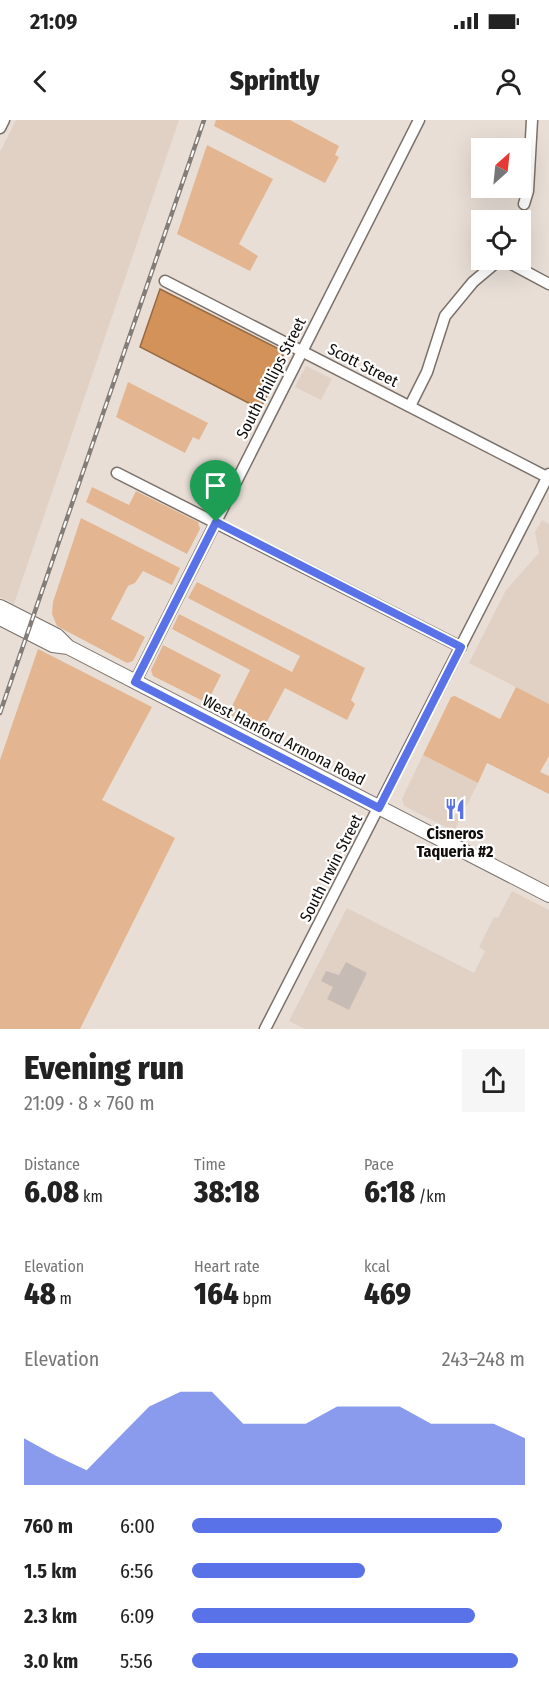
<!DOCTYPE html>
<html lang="en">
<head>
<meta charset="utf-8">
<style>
  :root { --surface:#fff; --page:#f6f6f6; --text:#222; --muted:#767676; --accent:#5972e8 }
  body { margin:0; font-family:"Fira Sans Condensed",sans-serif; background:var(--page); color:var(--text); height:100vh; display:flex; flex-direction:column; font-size:22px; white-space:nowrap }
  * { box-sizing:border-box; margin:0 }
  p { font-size:20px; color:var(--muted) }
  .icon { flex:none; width:33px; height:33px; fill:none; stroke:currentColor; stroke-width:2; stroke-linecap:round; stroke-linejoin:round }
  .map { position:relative; height:909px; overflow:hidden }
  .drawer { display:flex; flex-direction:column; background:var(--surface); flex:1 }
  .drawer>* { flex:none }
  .needle { width:39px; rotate:27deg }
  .controls { position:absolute; left:471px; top:18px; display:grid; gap:12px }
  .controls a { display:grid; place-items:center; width:60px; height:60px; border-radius:0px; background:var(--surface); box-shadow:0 6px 24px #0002; font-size:30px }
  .pin { position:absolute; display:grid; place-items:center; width:51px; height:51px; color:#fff; margin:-62px -26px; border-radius:50% 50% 50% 0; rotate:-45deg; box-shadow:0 0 6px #0007 }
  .pin .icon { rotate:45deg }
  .round { display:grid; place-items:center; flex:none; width:63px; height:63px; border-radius:0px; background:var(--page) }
  .headline { display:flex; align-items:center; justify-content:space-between; height:102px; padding:0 24px }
  h1 { font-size:33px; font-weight:800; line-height:45px }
  .metrics { display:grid; grid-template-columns:repeat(3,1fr); gap:9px; height:102px; padding:6px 24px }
  .metrics div { display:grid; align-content:center }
  .metrics b { font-size:30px; font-weight:800 }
  .metrics small { font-size:16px; font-weight:400 }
  .metrics p { font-size:16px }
  .chart { height:168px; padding:12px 24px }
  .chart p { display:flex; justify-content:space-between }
  .chart svg { width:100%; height:108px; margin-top:6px; fill:var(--accent); opacity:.7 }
  ul { padding:0 24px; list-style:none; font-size:20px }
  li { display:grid; grid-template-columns:96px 72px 1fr; align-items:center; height:45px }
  li i { height:15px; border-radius:8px; background:var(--accent) }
  .status { display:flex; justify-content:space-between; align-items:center; height:42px; padding:0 30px; background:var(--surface); direction:ltr }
  .status svg { height:16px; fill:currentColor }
  header { display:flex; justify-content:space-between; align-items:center; height:78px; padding:0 24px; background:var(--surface); font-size:27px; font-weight:800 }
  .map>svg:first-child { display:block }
  .built { fill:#e1d1c4 }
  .green { fill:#e3b691 }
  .water { fill:#d2925a; stroke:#986a42; stroke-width:1.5 }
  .building { fill:#c6bcb5 }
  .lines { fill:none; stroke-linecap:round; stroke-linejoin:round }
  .minor-casing { stroke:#7a716a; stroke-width:13 }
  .major-casing { stroke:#7a716a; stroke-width:16 }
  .minor { stroke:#fff; stroke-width:10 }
  .major { stroke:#fff; stroke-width:14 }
  .rail-casing { stroke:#837c77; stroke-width:4.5 }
  .rail { stroke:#fff; stroke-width:2; stroke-dasharray:7; stroke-linecap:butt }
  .route-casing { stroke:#fff; stroke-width:12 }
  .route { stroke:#5972e8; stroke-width:8 }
  .labels { text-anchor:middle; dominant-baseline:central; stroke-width:4.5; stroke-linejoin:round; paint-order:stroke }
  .street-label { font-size:16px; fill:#0f0c0a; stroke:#fff }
  .poi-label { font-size:16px; font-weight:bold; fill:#0f0c0a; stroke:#fff }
</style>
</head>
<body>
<div class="status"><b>21:09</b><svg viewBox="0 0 49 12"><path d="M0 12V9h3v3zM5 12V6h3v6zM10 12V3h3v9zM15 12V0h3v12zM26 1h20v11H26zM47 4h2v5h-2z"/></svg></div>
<header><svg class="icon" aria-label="back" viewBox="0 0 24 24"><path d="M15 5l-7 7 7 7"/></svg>Sprintly<svg class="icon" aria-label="person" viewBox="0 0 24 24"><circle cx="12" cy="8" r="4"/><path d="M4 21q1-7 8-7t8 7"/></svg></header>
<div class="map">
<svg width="549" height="909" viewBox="0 0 549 909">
  <rect width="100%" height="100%" fill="#e8ded6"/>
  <path class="built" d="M16,0H179L14,484L0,477V32Z
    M306,246L332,259L321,280L295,267Z
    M542,400L549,404V584L469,543L506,470L539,433L535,412Z
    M423,635L478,663L454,711L404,686L402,679Z
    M512,771L549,790V909H305L289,901L347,788L474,853L485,831L479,827L494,797L498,798Z"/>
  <path class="green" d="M216,0H290L339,26L335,35L339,37L325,63L214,6Z
    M207,25L273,59L239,124L258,136L250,151L177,114Z
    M128,262L208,303L199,320L193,317L185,333L116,297Z
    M92,367L129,385L136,371L198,402L200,409L187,434L86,382Z
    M81,398L180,448L172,465L143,451L135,463L128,466L111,499L145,517L133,541L127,543L57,506L52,494L53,482Z
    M197,462L365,548L351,580L355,584L347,600L285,568L262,611L228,594L250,550L172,509L179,494L292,552L300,536L188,478Z
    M163,525L221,555L207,583L153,556L151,550Z
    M38,529L152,587L102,680L175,718L80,909H0V640Z
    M516,567L549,584V636L540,652L549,656V674L487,643L478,663L423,635L451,577L455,576L500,599Z"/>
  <path class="water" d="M160,169L281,230L285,241L260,289L140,227Z"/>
  <path class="building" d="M346,842L367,853L349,890L327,879L333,867L321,861L326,851L339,855Z"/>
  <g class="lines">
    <defs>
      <path id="minor" d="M0,8L4,0
        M524,84L528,71L532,0
        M165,161L547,357
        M410,286L427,252L445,196L473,162L498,141L504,140L549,164
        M117,353L461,527
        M135,562L419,0
        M265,909L549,354"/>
      <path id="major" d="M0,487L57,516L68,527
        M0,498L53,525L68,527L549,775"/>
    </defs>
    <use href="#minor" class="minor-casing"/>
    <use href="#major" class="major-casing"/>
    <use href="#minor" class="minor"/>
    <use href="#major" class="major"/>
    <defs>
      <path id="rail" d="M0,593L204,0"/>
    </defs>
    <use href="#rail" class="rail-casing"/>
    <use href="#rail" class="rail"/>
  </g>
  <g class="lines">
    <defs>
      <path id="route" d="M216,402L461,527L379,688L135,562Z"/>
    </defs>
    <use href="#route" class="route-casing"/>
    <use href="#route" class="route"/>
  </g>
  <defs>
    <symbol id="restaurant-bare" viewBox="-9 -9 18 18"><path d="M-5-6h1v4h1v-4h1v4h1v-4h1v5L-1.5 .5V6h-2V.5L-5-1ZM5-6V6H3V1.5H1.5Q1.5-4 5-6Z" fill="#5972e8" stroke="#fff" stroke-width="2.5" paint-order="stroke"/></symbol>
  </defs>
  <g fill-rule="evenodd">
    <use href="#restaurant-bare" x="440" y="674" width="30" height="30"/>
  </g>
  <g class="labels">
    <g class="street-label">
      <text transform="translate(363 245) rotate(27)">Scott Street</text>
      <text transform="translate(271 258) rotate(-63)">South Phillips Street</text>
      <text transform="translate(284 620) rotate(27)">West Hanford Armona Road</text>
      <text transform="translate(331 748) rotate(-63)">South Irwin Street</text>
    </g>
    <g class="poi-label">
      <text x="455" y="713">Cisneros<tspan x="455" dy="18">Taqueria #2</tspan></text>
    </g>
  </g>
</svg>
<div class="controls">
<a><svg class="needle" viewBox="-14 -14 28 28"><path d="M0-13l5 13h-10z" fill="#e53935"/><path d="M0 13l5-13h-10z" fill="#767676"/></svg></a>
<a><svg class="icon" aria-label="locate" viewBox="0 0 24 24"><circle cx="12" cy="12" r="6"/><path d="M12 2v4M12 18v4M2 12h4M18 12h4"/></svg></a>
</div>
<div class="pin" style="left:216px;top:402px;background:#1e9e55"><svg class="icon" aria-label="arrive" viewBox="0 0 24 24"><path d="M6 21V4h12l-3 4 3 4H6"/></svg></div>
</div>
<section class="drawer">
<div class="headline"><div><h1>Evening run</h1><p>21:09 · 8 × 760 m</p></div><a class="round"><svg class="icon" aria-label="share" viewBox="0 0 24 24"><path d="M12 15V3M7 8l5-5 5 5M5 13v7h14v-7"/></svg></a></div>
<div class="metrics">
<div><p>Distance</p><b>6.08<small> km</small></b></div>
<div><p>Time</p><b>38:18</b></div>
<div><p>Pace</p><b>6:18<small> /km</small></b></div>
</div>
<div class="metrics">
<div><p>Elevation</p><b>48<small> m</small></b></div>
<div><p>Heart rate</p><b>164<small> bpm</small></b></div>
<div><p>kcal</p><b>469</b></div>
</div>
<div class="chart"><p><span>Elevation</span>243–248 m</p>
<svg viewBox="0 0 160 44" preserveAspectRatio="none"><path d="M0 44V25L10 32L20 38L30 25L40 12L50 6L60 6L70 19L80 19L90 19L100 12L110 12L120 12L130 19L140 19L150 19L160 25V44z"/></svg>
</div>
<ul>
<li><b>760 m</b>6:00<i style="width:93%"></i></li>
<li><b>1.5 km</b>6:56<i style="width:52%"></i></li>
<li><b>2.3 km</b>6:09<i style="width:85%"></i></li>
<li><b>3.0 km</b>5:56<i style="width:98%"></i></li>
</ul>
</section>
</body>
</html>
